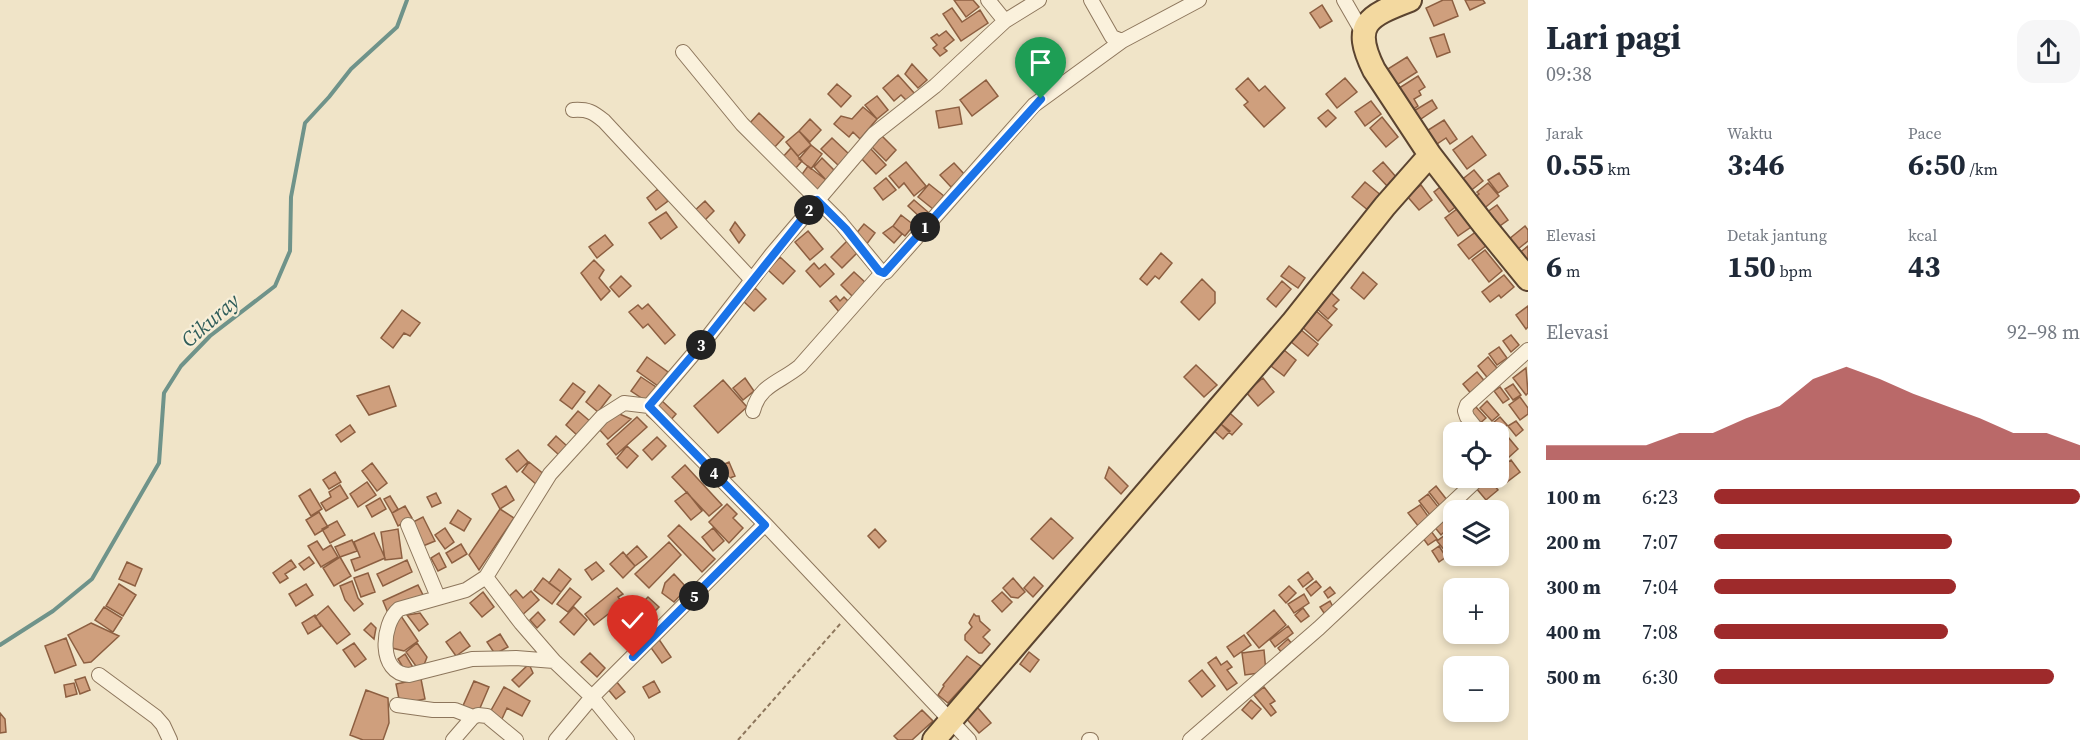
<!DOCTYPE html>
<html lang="id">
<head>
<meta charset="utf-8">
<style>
  :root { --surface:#fff; --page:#f6f6f7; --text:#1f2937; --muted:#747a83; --accent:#9e2a2b }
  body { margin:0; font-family:"Source Serif 4",serif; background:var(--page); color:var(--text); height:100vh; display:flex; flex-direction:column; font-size:22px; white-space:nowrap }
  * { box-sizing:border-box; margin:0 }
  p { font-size:20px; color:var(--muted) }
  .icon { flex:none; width:33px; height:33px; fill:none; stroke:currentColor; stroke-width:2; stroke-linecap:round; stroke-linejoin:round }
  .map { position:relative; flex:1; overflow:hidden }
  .panel { display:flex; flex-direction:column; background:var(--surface); width:570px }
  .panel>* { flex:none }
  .buttons { position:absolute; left:1443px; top:422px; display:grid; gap:12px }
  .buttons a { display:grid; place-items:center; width:66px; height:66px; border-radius:12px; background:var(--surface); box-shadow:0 3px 9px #0003; font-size:30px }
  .pin { position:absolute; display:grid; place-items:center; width:51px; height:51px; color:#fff; margin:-62px -26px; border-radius:50% 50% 50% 0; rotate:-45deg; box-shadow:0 0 6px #0007 }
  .pin .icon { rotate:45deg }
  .km { position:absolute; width:30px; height:30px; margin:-15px; border-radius:50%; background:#222; color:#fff; font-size:16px; line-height:30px; text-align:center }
  .round { display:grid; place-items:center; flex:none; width:63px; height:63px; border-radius:18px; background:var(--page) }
  .head { display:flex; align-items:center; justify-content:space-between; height:102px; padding:0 18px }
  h1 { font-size:33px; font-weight:700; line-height:45px }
  .metrics { display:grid; grid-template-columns:repeat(3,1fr); gap:9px; height:102px; padding:6px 18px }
  .metrics div { display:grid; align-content:center }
  .metrics b { font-size:30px; font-weight:700 }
  .metrics small { font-size:16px; font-weight:400 }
  .metrics p { font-size:16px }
  .chart { height:168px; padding:12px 18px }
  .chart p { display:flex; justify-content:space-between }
  .chart svg { width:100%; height:108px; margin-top:6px; fill:var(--accent); opacity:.7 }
  ul { padding:0 18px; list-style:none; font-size:20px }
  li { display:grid; grid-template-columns:96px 72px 1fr; align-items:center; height:45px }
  li i { height:15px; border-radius:8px; background:var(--accent) }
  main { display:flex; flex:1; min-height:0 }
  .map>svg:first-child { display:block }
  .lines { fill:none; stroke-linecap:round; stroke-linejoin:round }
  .stream { stroke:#6f938a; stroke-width:4 }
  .building { fill:#cf9f7d; stroke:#8d5f41; stroke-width:1.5 }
  .minor-casing { stroke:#8d765c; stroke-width:16 }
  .primary-casing { stroke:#5b4430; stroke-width:26 }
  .path { stroke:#8d765c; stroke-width:2; stroke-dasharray:4.5 3; stroke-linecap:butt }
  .minor { stroke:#faf1dc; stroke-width:14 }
  .primary { stroke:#f3d9a0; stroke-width:22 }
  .route-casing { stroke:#fff; stroke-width:12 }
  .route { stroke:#1a73e8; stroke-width:8 }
  .labels { text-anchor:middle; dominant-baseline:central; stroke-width:4.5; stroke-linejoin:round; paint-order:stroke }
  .water-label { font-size:21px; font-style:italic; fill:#2f5d5a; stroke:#f7eed8 }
</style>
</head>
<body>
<main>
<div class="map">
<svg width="1528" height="740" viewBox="0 0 1528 740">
  <rect width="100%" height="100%" fill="#f0e4c8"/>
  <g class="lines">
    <path class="stream" d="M0,645L53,611L92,579L159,463L164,393L181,366L210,336L275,286L290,251L291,197L305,123L329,97L351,69L397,27L407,0"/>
  </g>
  <path class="building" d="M954,0H973L979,7L966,17Z
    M1443,0H1452L1458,16L1434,26L1426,8Z
    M1465,0H1483L1485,3L1470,10Z
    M1322,5L1332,21L1320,28L1310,13Z
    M952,8L962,22L980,10L988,23L961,41L943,14Z
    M946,31L954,40L944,48L947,51L940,56L933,48L937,45L931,38L937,34L939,36Z
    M1444,34L1450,52L1437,57L1430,38Z
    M1407,57L1417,72L1392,88L1383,72Z
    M912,64L927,80L918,88L905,74Z
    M898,75L915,94L907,101L901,95L894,101L883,88Z
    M1418,76L1425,87L1419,91L1421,95L1414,99L1418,106L1409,112L1396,90Z
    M1248,78L1259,91L1265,86L1285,108L1264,127L1244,105L1248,102L1236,89Z
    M1345,78L1357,92L1337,108L1326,94Z
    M986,80L998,96L972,116L960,100Z
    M837,84L851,96L841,107L828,94Z
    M877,96L888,110L877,119L865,105Z
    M1432,100L1437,108L1418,121L1412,112Z
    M1371,101L1381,114L1365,126L1355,112Z
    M863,107L877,119L860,139L853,132L849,137L834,124L841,116L852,119Z
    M959,107L962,124L939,128L936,111Z
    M1328,110L1336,118L1326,127L1318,118Z
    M759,113L784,137L773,149L748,125Z
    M1382,117L1398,137L1386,147L1370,128Z
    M810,119L821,130L810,142L799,131Z
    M1444,120L1457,139L1450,144L1446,138L1434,146L1425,132Z
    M799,131L811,145L798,156L786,142Z
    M882,136L896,150L886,161L872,147Z
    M1472,136L1486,155L1467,169L1453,150Z
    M832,138L850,155L839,166L821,149Z
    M811,145L822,154L811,169L799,159Z
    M791,148L802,161L795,169L782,158Z
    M870,148L886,165L876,174L860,157Z
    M822,158L835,171L826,180L814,167Z
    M906,162L926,186L914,196L904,183L899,188L889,176Z
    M1383,162L1397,178L1388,187L1373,171Z
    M954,163L965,175L951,187L940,175Z
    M808,166L826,180L817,190L800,177Z
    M1474,170L1483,181L1469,192L1460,181Z
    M1499,173L1508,186L1498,193L1488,180Z
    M886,178L896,190L883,200L874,188Z
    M1365,182L1382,196L1369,211L1352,197Z
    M1488,183L1499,196L1481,211L1473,199L1479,194L1477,192Z
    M929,184L944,196L933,209L918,197Z
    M1444,184L1459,204L1449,212L1434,192Z
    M1421,185L1432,200L1419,210L1407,196Z
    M658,189L668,201L656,210L647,198Z
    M914,200L928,212L922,219L908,206Z
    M705,201L714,211L702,223L692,213Z
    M1497,205L1508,220L1497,228L1486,213Z
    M1461,206L1474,225L1458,236L1445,218Z
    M666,212L677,227L661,239L649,223Z
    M901,215L914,225L905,236L893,226Z
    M735,222L745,235L739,243L730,230Z
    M864,224L875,233L866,245L854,236Z
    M893,226L902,234L894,243L883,233Z
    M1525,226L1528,230V241L1518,249L1509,239Z
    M808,231L823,249L810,260L795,242Z
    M1477,231L1487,245L1469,259L1458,245Z
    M605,235L613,245L597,258L589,247Z
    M848,240L859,251L842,268L831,257Z
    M1528,246V260L1525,263L1518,254Z
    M1485,250L1502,271L1489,282L1472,260Z
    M1161,253L1172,263L1159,279L1155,276L1147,285L1140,279Z
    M780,257L795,271L783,284L768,270Z
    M594,260L604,270L599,278L610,291L601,300L581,273Z
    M814,263L819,269L825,264L834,274L820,287L806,271Z
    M1289,266L1305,278L1298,288L1281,276Z
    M854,272L867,284L854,298L841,285Z
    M1363,272L1377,284L1364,299L1351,288Z
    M1504,275L1514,287L1501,298L1499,295L1490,302L1482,292Z
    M621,276L631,286L619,297L610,287Z
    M1202,279L1215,292V303L1199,320L1181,302Z
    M1282,281L1291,289L1276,307L1267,299Z
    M755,288L766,299L754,311L743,301Z
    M1328,290L1339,300L1333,306L1337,309L1328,319L1314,306Z
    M836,296L840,301L844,297L851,304L840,313L830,301Z
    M648,304L675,335L665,344L648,324L643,328L629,312L638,305L642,309Z
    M1528,306V327L1526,329L1516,315Z
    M402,310L420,323L410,336L404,333L393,348L381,338Z
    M1315,310L1332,325L1318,341L1301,326Z
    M1300,329L1318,344L1308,356L1290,341Z
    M1511,335L1519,345L1511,352L1503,341Z
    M1499,347L1507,358L1497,365L1489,354Z
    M1284,350L1296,360L1284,376L1271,366Z
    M647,357L668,372L658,386L637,371Z
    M1488,357L1501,373L1490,381L1478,366Z
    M1196,365L1217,385L1204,397L1184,377Z
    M1526,368L1528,393L1526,395L1513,378Z
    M1477,372L1487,384L1473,396L1463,384Z
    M641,377L656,387L646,401L631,391Z
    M745,378L754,391L743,400L733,388Z
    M1263,378L1274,392L1258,406L1246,392Z
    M723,380L747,407L718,433L694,406Z
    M573,383L585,392L572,409L560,400Z
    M1513,384L1521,395L1513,400L1505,389Z
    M599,385L611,395L598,412L586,402Z
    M389,386L396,406L369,415L357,396Z
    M1500,387L1509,399L1503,403L1494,391Z
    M1520,397L1528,408V414L1520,420L1509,405Z
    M661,400L676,414L663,429L647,415Z
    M1487,401L1499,415L1492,421L1480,408Z
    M1223,407L1242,424L1232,435L1214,417Z
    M1476,407L1486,418L1478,425L1468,413Z
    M578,411L591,422L578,436L566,425Z
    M615,412L631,419L608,439L598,428Z
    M637,417L647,427L616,455L607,444Z
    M1500,417L1507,425L1501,431L1494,422Z
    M1217,421L1230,431L1223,439L1211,428Z
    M1516,421L1523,430L1516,436L1508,426Z
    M350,425L355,432L341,442L336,435Z
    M556,436L567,446L559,455L548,445Z
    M657,437L666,446L652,460L643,450Z
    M1508,437L1518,449L1508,458L1498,448Z
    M627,446L638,456L627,468L617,458Z
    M518,450L528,462L517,472L506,459Z
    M1511,460L1520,472L1507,482L1498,470Z
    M529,462L545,475L537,485L522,472Z
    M729,462L735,476L725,480L720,466Z
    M372,463L387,483L377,491L362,471Z
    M685,465L722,505L709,516L672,477Z
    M1109,467L1128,486L1121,494L1105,478Z
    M335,472L341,482L329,489L323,480Z
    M1488,477L1498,490L1486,500L1476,488Z
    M367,482L376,495L358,507L350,494Z
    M340,485L348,498L326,511L321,503L331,497L329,492Z
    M506,486L514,500L500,509L492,494Z
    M1436,486L1447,500L1440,506L1429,492Z
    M310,489L322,509L311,516L299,496Z
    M687,492L702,511L691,520L675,501Z
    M436,493L441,503L432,507L427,497Z
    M1428,494L1439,508L1430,515L1419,501Z
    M390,496L398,509L392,513L384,499Z
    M380,498L386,509L372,517L366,506Z
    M727,504L737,514L733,518L743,528L729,543L709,522Z
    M1420,505L1430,519L1419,527L1408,513Z
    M405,506L412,518L398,526L392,513Z
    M500,509L514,518L479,570L469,555Z
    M1450,509L1454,514V522L1449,526L1441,516Z
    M458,510L471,519L464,531L450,523Z
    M319,512L328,527L315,535L306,520Z
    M423,517L435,541L423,546L411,523Z
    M1051,518L1073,538L1053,559L1031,539Z
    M1440,519L1448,528L1441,535L1433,525Z
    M337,521L345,535L330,543L322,529Z
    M679,525L715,559L702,572L668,536Z
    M1428,527L1437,539L1428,545L1420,534Z
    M445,528L454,542L445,549L435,535Z
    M713,528L724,541L713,551L702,537Z
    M398,529L402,558L385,560L381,532Z
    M875,529L886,541L879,548L868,536Z
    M1449,532L1454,538V545L1445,551L1437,541Z
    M374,533L385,558L355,571L351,560L360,557L354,542Z
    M352,540L357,551L340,557L335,547Z
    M317,541L323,550L331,545L338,557L321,567L308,546Z
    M669,542L681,555L649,588L635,574Z
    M461,544L467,554L452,563L446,553Z
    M637,546L647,557L635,566L626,556Z
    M1439,546L1446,557L1439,562L1432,551Z
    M623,552L635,566L623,578L610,564Z
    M439,553L446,567L438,571L431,558Z
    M309,557L314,563L304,570L299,564Z
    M340,557L351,576L334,586L323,568Z
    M291,560L296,567L285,574L288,578L280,583L273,573Z
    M407,560L412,572L383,586L377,574Z
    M127,562L142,569L135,586L119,579Z
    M596,562L604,571L592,580L585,570Z
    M559,569L571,579L561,592L549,583Z
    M1308,572L1313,579L1303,587L1298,580Z
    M368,573L375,592L361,597L354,578Z
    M674,574L687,588L674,602L662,593L665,583Z
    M1034,577L1043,586L1033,597L1024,588Z
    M543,578L561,592L552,604L534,590Z
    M1013,578L1025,592L1018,598L1011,597L1003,588Z
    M352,581L358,598L363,604L354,611L345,600L340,586Z
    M1316,581L1321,587L1311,596L1306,589Z
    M119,584L136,595L123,616L106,606Z
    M306,584L313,595L296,606L289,594Z
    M418,585L424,597L388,613L383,601Z
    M1289,586L1296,593L1286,603L1279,595Z
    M1330,587L1335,593L1328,598L1324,592Z
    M570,588L581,597L568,612L557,604Z
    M617,588L623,594L618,597L626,607L615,617L611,612L594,625L585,614Z
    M516,590L523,598L531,591L539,600L520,617L505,600Z
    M483,592L494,607L482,617L470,603Z
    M1002,592L1012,602L1002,612L992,601Z
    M1304,594L1309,603L1294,613L1288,604Z
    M648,597L659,607L646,620L636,609Z
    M1330,601L1333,607L1324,613L1320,607Z
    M328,606L350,634L337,644L315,617Z
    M104,607L122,618L113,632L95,620Z
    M574,607L587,620L574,635L560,622Z
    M1303,608L1309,616L1301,622L1295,615Z
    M1274,610L1286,625L1259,648L1247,633Z
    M628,611L636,620L621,633L613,623Z
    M538,612L545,620L537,628L530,620Z
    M420,613L428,624L419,631L407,615Z
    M974,614L976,616H979L980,621L990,630L983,637L990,644L982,653H979L965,640V635L972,627L969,623Z
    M315,615L321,626L308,634L302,623Z
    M401,616L418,641L404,651L392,648L380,631Z
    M91,623L119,636L91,662L84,663L68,635Z
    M371,623L376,628L374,639L364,630Z
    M1288,626L1293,633L1275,647L1270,640Z
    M630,631L638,639L629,648L621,641Z
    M460,632L470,646L456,656L446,642Z
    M500,634L508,647L495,654L487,642Z
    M1244,635L1251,645L1234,657L1227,647Z
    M66,638L76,665L55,673L45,646Z
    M658,638L671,657L662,663L649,645Z
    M1288,639L1292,644L1282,653L1278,648Z
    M354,643L366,659L355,667L343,650Z
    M417,643L427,657L424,665L418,669L406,652Z
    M1264,650L1266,672L1245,675L1242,653Z
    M1029,652L1039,660L1030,672L1020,664Z
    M590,653L605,668L597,677L581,662Z
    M405,654L414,669L407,674L398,659Z
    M967,656L982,667L976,677L970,679L948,703L938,695L944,686L943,685Z
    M1216,657L1221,665L1227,661L1232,667L1227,670L1237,683L1227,690L1208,663Z
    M529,664L533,673L519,687L512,680Z
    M1202,670L1215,686L1202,697L1189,681Z
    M85,677L90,690L80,694L75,680Z
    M421,679L425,699L400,704L396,684Z
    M474,681L489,687L477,715L462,708Z
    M616,681L625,692L616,699L607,688Z
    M654,681L660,692L649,698L643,687Z
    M74,683L77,694L66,697L64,685Z
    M504,687L530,701L522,716L507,708L501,721L489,714Z
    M1264,687L1275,701L1270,704L1276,712L1271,716L1254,695Z
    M366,690L388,698L389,723L383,740H363L350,735Z
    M1251,700L1261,709L1252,719L1242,710Z
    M977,707L991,723L979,733L965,717Z
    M922,710L933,721L912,740H898L894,736Z
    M0,713L5,719L6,732L0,733Z"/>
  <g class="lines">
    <defs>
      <path id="minor" d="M988,0L1005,21
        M1091,0L1112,37L1122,41L1199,0
        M1344,0L1363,33
        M683,52L742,124L840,222L882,273L886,272L1034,105L1122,41
        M573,110C588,109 593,112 604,121L752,280
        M753,411C759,385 781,382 800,366L882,273
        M1479,432L1467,417L1465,411L1467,405L1528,350
        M408,525L438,597
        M486,577L521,623L554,661
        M99,675L156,717L163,725L170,740
        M397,705L433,710H455L473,717
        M453,740L473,717L478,715L487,716L516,740
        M556,740L592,697L765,524
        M627,740L592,697L554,661L516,658L472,659L409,675C378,674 381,624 399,609L466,590L486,577L550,474L602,417L624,403L649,406
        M969,740L765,524L649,406L707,338L772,254L874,134L935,86L1005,21L1039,0
        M1089,740H1091
        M1190,740L1319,628L1480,477"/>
      <path id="primary" d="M1410,0C1368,16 1351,24 1374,70L1430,155L1484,225L1528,279
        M934,740L1292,323L1385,206L1430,155"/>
    </defs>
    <use href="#minor" class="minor-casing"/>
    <use href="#primary" class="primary-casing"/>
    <path class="path" d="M738,740L841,623"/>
    <use href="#minor" class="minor"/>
    <use href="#primary" class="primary"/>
  </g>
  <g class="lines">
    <defs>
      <path id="route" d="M633,657L765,525L649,406L707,338L817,200L846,229L879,271L884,273L1041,99"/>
    </defs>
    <use href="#route" class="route-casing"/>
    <use href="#route" class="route"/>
  </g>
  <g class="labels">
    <g class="water-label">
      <text transform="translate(210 320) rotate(-41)">Cikuray</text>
    </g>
  </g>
</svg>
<div class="buttons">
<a><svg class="icon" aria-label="locate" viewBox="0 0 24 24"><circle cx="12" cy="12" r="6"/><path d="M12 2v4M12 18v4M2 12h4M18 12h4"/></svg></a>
<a><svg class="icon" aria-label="layers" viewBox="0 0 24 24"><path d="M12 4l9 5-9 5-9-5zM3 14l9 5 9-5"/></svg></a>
<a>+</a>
<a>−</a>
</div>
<div class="pin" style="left:1041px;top:99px;background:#1e9e55"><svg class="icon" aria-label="arrive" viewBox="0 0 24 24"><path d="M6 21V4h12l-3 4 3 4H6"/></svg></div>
<div class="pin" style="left:633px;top:657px;background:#d93025"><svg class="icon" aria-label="check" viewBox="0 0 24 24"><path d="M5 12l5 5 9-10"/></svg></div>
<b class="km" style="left:925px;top:227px">1</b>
<b class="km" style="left:809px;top:210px">2</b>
<b class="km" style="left:701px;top:345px">3</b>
<b class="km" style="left:714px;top:473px">4</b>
<b class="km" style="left:694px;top:596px">5</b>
</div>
<section class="panel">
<div class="head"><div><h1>Lari pagi</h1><p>09:38</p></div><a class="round"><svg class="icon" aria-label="share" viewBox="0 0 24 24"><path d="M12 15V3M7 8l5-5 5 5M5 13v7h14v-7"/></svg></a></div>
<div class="metrics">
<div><p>Jarak</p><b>0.55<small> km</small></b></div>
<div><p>Waktu</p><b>3:46</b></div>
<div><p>Pace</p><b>6:50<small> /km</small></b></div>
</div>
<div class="metrics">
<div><p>Elevasi</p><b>6<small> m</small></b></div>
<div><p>Detak jantung</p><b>150<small> bpm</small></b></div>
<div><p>kcal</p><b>43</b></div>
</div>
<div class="chart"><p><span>Elevasi</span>92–98 m</p>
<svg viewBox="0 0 160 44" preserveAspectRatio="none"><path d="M0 44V38L10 38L20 38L30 38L40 33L50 33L60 27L70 22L80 11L90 6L100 11L110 17L120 22L130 27L140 33L150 33L160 38V44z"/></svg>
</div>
<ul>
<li><b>100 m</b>6:23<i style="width:100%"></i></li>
<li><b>200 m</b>7:07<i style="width:65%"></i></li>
<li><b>300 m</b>7:04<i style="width:66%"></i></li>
<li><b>400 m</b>7:08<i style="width:64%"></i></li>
<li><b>500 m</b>6:30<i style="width:93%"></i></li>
</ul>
</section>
</main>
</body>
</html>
